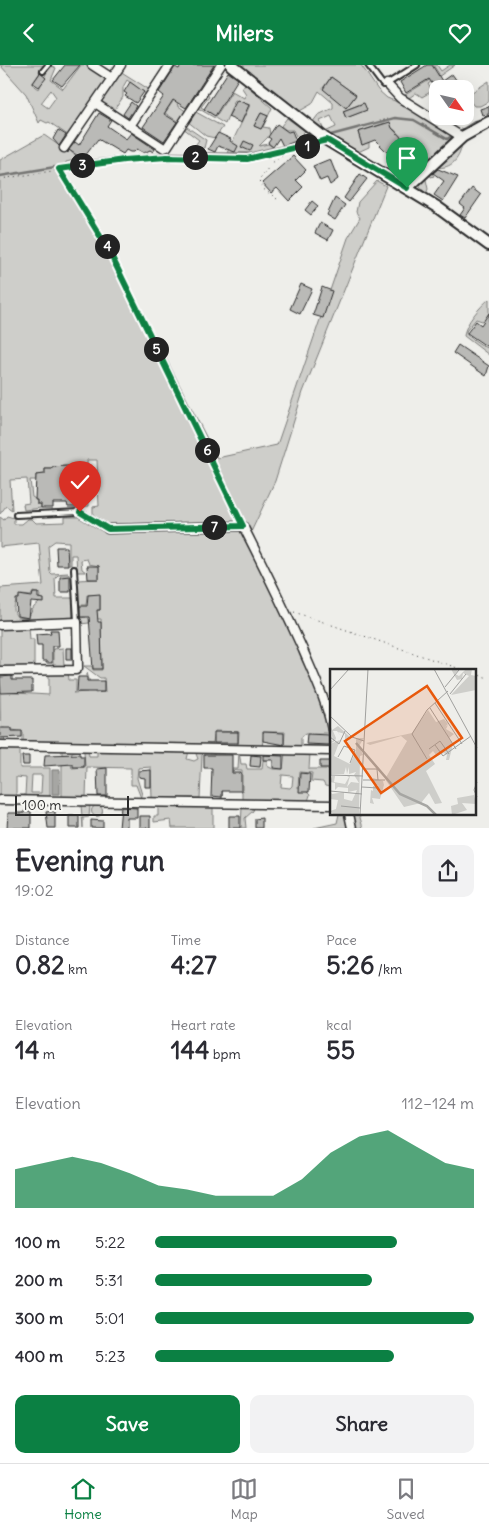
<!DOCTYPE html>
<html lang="en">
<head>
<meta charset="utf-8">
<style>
  :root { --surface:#fff; --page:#f2f2f3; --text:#2b2b33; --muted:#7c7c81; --line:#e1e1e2; --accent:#0b8043 }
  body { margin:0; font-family:Delius,sans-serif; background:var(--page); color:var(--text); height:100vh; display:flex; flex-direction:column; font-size:19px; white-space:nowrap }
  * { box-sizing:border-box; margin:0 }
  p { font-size:16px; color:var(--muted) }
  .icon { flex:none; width:28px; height:28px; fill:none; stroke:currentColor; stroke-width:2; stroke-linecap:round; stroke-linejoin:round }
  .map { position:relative; height:763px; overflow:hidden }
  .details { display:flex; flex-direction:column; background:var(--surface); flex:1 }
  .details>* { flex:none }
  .needle { width:32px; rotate:124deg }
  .controls { position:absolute; left:429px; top:15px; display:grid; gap:10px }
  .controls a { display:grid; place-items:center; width:45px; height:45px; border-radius:10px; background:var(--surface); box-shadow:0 5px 20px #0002; font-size:25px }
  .scale { position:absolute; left:15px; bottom:12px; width:114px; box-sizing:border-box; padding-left:5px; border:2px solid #2b2b2b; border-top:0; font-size:14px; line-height:18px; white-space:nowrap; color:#2b2b2b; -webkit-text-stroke:4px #f6f6f2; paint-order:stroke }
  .pin { position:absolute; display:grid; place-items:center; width:42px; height:42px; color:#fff; margin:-51px -21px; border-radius:50% 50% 50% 0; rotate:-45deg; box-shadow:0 0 5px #0007 }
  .pin .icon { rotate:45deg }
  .km { position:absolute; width:25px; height:25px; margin:-12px; border-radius:50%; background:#222; color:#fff; font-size:14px; line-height:25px; text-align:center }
  .round { display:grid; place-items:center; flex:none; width:52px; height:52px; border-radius:10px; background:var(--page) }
  .head { display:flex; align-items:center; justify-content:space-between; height:85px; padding:0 15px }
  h1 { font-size:28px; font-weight:700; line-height:38px }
  .stats { display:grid; grid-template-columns:repeat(3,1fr); gap:8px; height:85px; padding:5px 15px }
  .stats div { display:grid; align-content:center }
  .stats b { font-size:25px; font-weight:700 }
  .stats small { font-size:14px; font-weight:400 }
  .stats p { font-size:14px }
  .chart { height:140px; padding:10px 15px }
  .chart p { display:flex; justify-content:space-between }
  .chart svg { width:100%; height:90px; margin-top:5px; fill:var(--accent); opacity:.7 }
  .button { display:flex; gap:10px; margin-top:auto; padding:10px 15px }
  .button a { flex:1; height:58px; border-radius:10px; background:var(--accent); color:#fff; font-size:20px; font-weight:700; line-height:58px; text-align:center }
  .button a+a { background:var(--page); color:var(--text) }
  ul { padding:0 15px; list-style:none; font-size:16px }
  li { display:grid; grid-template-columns:80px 60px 1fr; align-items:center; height:38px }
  li i { height:12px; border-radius:6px; background:var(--accent) }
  header { display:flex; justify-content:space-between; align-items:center; height:65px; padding:0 15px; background:var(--accent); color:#fff; font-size:22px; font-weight:700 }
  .dock { display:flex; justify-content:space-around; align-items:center; height:70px; border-top:1px solid var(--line); background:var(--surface); font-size:14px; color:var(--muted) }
  .dock a { display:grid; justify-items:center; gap:2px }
  .dock .active { color:var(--accent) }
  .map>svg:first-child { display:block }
  .green { fill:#cececa; stroke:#7c7c7a; fill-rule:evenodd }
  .water { fill:#a6a6a3; stroke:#757573 }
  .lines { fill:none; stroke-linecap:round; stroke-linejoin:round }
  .stream { stroke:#757573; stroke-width:2.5 }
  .building { fill:#babab7; stroke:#2b2b2b }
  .service-casing { stroke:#2b2b2b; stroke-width:8 }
  .minor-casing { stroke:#2b2b2b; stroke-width:11 }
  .tertiary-casing { stroke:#2b2b2b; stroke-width:14 }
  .path { stroke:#2b2b2b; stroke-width:1; stroke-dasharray:1 4; stroke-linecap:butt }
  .service { stroke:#f6f6f2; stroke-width:4 }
  .minor { stroke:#f6f6f2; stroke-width:8 }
  .tertiary { stroke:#f6f6f2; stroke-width:10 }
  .route-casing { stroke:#fff; stroke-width:10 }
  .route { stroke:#0b8043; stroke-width:6 }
  .inset-river { fill:none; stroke:#a6a6a3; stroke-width:2.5 }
  .inset-road { fill:none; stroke:#a0a09e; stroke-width:1 }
  .view { fill:#e8590c; fill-opacity:0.15; stroke:#e8590c; stroke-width:2.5 }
  .inset-edge { fill:none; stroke:#2b2b2b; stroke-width:2.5 }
</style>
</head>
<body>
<header><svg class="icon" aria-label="back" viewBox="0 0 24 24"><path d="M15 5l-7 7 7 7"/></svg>Milers<svg class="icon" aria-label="heart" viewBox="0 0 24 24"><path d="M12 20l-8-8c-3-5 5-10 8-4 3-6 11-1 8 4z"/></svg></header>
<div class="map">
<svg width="489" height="763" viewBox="0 0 489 763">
  <rect width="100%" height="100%" fill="#eeeeea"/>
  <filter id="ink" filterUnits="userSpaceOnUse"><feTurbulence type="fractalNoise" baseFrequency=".02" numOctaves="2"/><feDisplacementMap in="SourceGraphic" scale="10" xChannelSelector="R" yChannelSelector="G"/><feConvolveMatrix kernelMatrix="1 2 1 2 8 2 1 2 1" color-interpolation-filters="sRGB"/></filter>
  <g filter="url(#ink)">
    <path class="green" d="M0,0H45L32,19L39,24L50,0L56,3L51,15L63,24L81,0H87L107,13L69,71L49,57L47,58L41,55L39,58L26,29ZM51,25L56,32L48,43L41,38Z
      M239,0H361L378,25L387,33L400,38L457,72L462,77C461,93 451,105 436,102L432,108L434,111L431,112L426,99L395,65L385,58L358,67L362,80L369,77V82L358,87L325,67L336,62L331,51L320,56L324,66L312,58L318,50L333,43V38L319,26L312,39L298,47ZM331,12L356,30L347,42L323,23ZM363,38L366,45L346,53L343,46Z
      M433,0H437L441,6L450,0H455L428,19L432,26L422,32L416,28L409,33L405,30L439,9Z
      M120,6L150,25L147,30L127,15L123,22V32L113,47L101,39V36Z
      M489,16V36L480,41H474L466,31Z
      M245,19L272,43L263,62L269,63L270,70L259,81L268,79L273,82L250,88H227L250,40L235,35L225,59L196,42L206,26L209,32L201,42L216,51L232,26L244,33L246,29L242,23ZM261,48L268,51L261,64L254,61Z
      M181,25L195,34L183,30L177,40L187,47L180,58L165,48Z
      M194,46L223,62L215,73L206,71L187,56Z
      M287,53L305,66L300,71H296L293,65H286L281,61Z
      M184,60L206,75L204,83H193L199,75L183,63Z
      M44,70L61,82L73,77L69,85L79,94L66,97L65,107L102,169L217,393L277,380L348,173L360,153L356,147L358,137L377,116L386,121L303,327L275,416L251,467L291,551L331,668H306L301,672V682H284L285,667H264L262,682H238L239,667L215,666L212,684L216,686L215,689L204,688L202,690L200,733H152L151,702L138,703L137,713L143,733H141L136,720H131V703L87,702L86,732H62V684H88L89,691H97V684L23,679V667L3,663L5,678H1L0,627L49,630V608L68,607L69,615H76V626L73,628L87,627V608L91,621L95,617V628L105,627L104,613H100L84,601H92L93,605H102L101,554H91L89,558L80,559V553L86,552V542L92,545H100V530H87L86,540H79L77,515L99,514V501L89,499L87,494L81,495L82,504L86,507H77L76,490H71V500H69V477L55,476L48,481L50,507L52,509L68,508L69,510H58L55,513L56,533H73V553L69,555L0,558V523L43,520L39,478L0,482V452L4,455L7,451L14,453V459H22L28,454H32L36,458L65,457V452H78L105,468L231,465L109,461L93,450V442L99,441L97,395H87L89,441L78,442L66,401L52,402V404H45V409L36,410V415H30L32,432L37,435V439H41V443L24,445L23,439L29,438L27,414L10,415L12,445L6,441L0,449V95ZM33,527L40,529L39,538L34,542L28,553L17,552C11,545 15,535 21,530L31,531ZM84,686L85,702L72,703L70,696L72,687ZM189,686H195L198,694L194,696L187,694Z
      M425,110L428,124L426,129L419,121Z
      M489,234V252L482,256L476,254L466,266L467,270L486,283L489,280V290L464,271C465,258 480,242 489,234Z
      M29,562L30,574H34V602L0,604V563Z
      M63,583L64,601H53V584Z
      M0,684H20V703H50V732L0,731ZM32,710H42L41,728H31ZM16,712L26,713L25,730H16Z
      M239,687L241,699H246L247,704H262L263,695H267V701L273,704H283L285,688H310L309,704H331V722L325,721L323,717L311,716L312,708L299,707L298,723L305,725L310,730L308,736L242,735V706L224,705L222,733L223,704H238ZM282,710L293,711L292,721L290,723L281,722Z
      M81,740H90L89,752L83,753V763Z
      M158,740L213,741V763H172L171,755L154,757V751H158Z
      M91.5 746a5.5 5.5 0 1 1 11 0a5.5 5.5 0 1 1-11 0Z
      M242,742H254L253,746L245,753L246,763H241Z
      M339,749H359L363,763H314L337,758Z"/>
    <path class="water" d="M52,705H60V729H52Z"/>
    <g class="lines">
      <path class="stream" d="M327,71L395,53L414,55L447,74L476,56L489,52
        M0,111L98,95L170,88L251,89L319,73"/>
    </g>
    <path class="building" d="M65,0H80L62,21L53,15Z
      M181,0H214L186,43L173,35L164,49L177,57L164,76L143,62L164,31L159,27L175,2L179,4Z
      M427,0H432L442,16L452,9L457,16L446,24H436L429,14L406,28L400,17Z
      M228,7L238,14L215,51L204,44Z
      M40,8L46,13L39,22L33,18Z
      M331,12L356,30L346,43L323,24Z
      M130,17L144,27L136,38L125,31L127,29L124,27Z
      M237,35L249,40L241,58L228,52Z
      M131,37L136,41L128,53L123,49Z
      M364,38L367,45L346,53L343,46Z
      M489,41V49L482,50L480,44Z
      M99,48L111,55L107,61L126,74L131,68L155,84L153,87L150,85L144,88L137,84L134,87H130L126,85L123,89L98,74L85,91L83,90L81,93L69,85L68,88L67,87L75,77L79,80Z
      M261,48L268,51L261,64L254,61Z
      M449,51H464L452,59L447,55Z
      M390,57L392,63L424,96L412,106L393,86L389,89L375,75L362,80L358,67Z
      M277,59L288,67L292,66L296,76L283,81L279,73L273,82L268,78L271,74L268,72Z
      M58,65L66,70L59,81L53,74Z
      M218,68L231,74L230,76L238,81L235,87L218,81L215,87L208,84Z
      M244,76L253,80L250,86L241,82Z
      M293,91L306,105L296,115L303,122L289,136L277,123L271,128L262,118Z
      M330,94L338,114L330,120L327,113L320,116L313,101Z
      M438,104L458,112L443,136L434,130L444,116L433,108Z
      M360,109L367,114L349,137L344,133Z
      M472,123L481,130L465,153L460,150L465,143L460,139Z
      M335,133L345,140L335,155L327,150Z
      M312,136L318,141L311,150L305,145Z
      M320,158L333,165L328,175L315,168Z
      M301,219L312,224L300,249L290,244Z
      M322,222L332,226L323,253L313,250Z
      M489,248V283L467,268L476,256L481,260Z
      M458,280L489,301L486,311L453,288Z
      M67,401L83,402L85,423L84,437H78V442H68L67,438H53V443H41V439H37V435H35L36,410L45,409V404H52V402Z
      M56,482H67L68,500H57Z
      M87,501H99V514H88Z
      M70,511V527H60V512Z
      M33,528H38V533L44,534V538L31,537L29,553L17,551L16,534H19V530L32,532Z
      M100,529V545H97L98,557H101L102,604H93L89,552H80V541H87L88,530Z
      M50,565H58L59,581H52V598H46V596H42V580H37L36,569L51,568Z
      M66,583H72V594H66Z
      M12,611V615H32V627L1,628L0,612Z
      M78,612H87V616H104V627H77Z
      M0,663H12V666H22V672L0,673Z
      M214,667H238V678H214Z
      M263,667L284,668V680L263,676Z
      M307,669L329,670V680L306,679Z
      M80,689V691H84V702H73V699L44,701L45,690Z
      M204,690H232V708H241V726H222V732L211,731L212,703H204Z
      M251,690L261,691L260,702L250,701Z
      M263,690L283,691V704L273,703V695H263Z
      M22,691H29V700H23Z
      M320,696H331V703H320Z
      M107,703V731H98L97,704Z
      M151,705V722H145V713L139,712V706Z
      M300,708L310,709L309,727H299Z
      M121,742L137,743V753H127V763H119Z
      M24,746H31V763H7L8,748H24Z
      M55,746V763H48L46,747Z
      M69,751H79V763H69Z
      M140,751H150V763H140Z
      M229,751H240V763H229Z
      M262,753V763H255V754Z
      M91,755L103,756V763H91Z"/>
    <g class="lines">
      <defs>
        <path id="service" d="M368,0L383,20L387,19L417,0
          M43,6L48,0
          M16,450L80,447L108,464
          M74,504L77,557"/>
        <path id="minor" d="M92,0L112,13
          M387,19L400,33L462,72
          M95,38L164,83L167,82L221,0
          M130,61L170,0
          M64,83L121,0
          M108,464L243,461C264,502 284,543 303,585C314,611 327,637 332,665
          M0,560L77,557L78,603L76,605L0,606
          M0,680L332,686
          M0,735L332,740
          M349,749L352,763"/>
        <path id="tertiary" d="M231,0L327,75L437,142L489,180
          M407,123L462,72L489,57"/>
      </defs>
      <use href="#service" class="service-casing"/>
      <use href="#minor" class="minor-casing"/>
      <use href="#tertiary" class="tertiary-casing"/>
      <path class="path" d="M59,104L108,184L240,454
        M0,114L124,95L167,92L247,94L316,78
        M277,134L262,123L259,115L272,98L288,86
        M294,547L466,606
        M475,609L489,613"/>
      <use href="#service" class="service"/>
      <use href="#minor" class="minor"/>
      <use href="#tertiary" class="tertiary"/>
    </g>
  </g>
  <g class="lines" filter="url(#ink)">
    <defs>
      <path id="route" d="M80,447L108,464L243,461L108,184L59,104L124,95L167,92L247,94L327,75L407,123"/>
    </defs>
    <use href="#route" class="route-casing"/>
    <use href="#route" class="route"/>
  </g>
  <g transform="translate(330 604)">
    <rect width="146" height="146" fill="#eeeeea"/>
    <path d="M121,0H129L125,5L129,7L136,0H142L141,6L146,7V21L121,26L139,7L133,4L132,10L127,11ZM98,41L106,53L114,50L118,55L115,58L118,56L116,60L124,65L119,69L123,75L119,91H116L117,86L114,84L107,87L103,82L99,86L105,95L96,102L112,134L105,135L99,124L91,134L74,138L55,110L77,72L71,67L40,76L36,74L82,64ZM0,55L2,61L8,57L19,67L21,70L15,72V65L8,63L12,69L7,62H3L6,69L5,72L0,75L10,71L4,87L20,95L26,82V69H34L29,77L33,86L30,87L29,146H4L0,142L6,140L8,131L0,130V122L2,125L14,123V130L22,132L27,121L18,123V119L8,118L5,121V114L0,113L2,107H5L4,113L15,115L19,108L15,106L20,107L17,118L21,113L29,114L24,106L26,103L19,105V98L17,105L16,98L14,105H0V71L3,72ZM43,106V109L53,112L54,116L50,130L42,129L44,135L40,134L41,121L43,122V117H49L44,115L43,111ZM144,126L146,135L132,134L137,141L122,146L121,137L128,135L127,129Z" fill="#cececa"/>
    <path class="inset-river" d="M26,74L70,125L97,137L106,146"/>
    <path class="inset-road" d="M104,0L147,79M115,18L129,1M0,21L19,0M120,25L136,5M105,34L132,75M100,39L126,80M0,47L22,68L34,72M0,68L9,75L15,62M105,76L113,87L141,67M99,80L110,72L119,85M8,88L14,77L25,81L20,94M97,90L82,65L97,41L118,22M34,100H47L48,111M0,106L33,107M33,111H55M147,113L144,121L147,128M32,118L48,119M0,122L32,125M11,137L30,139M30,146L38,0"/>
    <path class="view" d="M97,17L132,69L51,124L15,72Z"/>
    <rect width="146" height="146" class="inset-edge"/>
  </g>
</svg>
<div class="controls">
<a><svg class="needle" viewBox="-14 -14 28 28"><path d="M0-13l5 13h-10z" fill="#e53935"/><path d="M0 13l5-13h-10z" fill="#7c7c81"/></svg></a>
</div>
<div class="scale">100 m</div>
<div class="pin" style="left:407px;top:123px;background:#1e9e55"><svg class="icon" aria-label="arrive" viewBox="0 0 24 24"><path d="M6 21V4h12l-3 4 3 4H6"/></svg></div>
<div class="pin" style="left:80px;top:447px;background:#d93025"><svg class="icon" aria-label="check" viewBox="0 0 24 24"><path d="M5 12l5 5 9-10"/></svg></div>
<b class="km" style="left:307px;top:81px">1</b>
<b class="km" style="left:195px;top:92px">2</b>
<b class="km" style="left:82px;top:100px">3</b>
<b class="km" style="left:107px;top:181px">4</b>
<b class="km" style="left:156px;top:284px">5</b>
<b class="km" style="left:207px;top:385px">6</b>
<b class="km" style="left:214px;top:462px">7</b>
</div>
<section class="details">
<div class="head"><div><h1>Evening run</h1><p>19:02</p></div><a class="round"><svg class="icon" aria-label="share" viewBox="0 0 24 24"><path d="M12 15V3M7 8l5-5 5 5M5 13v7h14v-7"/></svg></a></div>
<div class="stats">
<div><p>Distance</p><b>0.82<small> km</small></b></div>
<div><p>Time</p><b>4:27</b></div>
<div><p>Pace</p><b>5:26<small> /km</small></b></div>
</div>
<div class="stats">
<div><p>Elevation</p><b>14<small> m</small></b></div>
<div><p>Heart rate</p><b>144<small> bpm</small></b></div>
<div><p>kcal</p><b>55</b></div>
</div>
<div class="chart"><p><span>Elevation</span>112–124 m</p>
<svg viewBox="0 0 160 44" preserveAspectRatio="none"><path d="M0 44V25L10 22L20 19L30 22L40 27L50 33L60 35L70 38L80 38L90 38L100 30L110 17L120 9L130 6L140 14L150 22L160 25V44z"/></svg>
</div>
<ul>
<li><b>100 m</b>5:22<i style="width:76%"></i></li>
<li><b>200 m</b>5:31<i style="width:68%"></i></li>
<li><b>300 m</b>5:01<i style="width:100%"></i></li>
<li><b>400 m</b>5:23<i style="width:75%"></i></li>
</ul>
<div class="button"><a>Save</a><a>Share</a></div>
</section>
<nav class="dock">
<a class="active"><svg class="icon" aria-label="home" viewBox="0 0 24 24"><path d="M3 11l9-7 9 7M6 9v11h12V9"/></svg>Home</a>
<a><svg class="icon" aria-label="map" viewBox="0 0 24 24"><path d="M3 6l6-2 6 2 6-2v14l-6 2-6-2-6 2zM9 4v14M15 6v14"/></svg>Map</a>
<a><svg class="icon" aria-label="saved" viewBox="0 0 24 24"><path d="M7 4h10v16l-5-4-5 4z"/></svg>Saved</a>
</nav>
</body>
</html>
